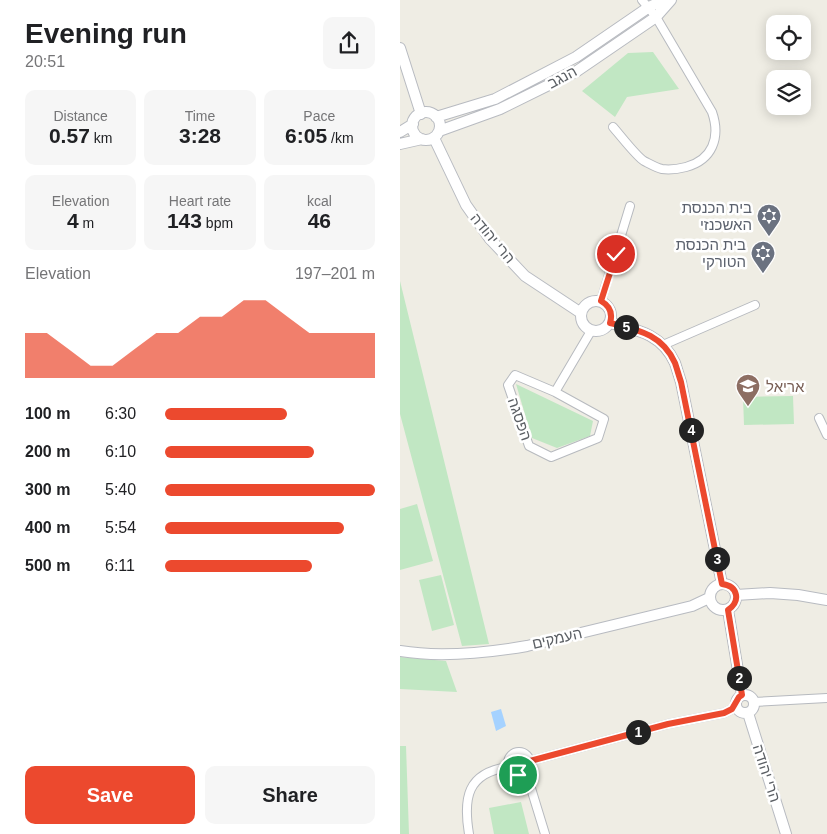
<!DOCTYPE html>
<html lang="en">
<head>
<meta charset="utf-8">
<style>
  :root { --surface:#fff; --page:#f6f6f6; --text:#202124; --muted:#757577; --accent:#ec492e }
  body { margin:0; font-family:Helvetica,Heebo,sans-serif; background:var(--page); color:var(--text); height:100vh; display:flex; flex-direction:column; font-size:19px; white-space:nowrap }
  * { box-sizing:border-box; margin:0 }
  p { font-size:16px; color:var(--muted) }
  .icon { flex:none; width:28px; height:28px; fill:none; stroke:currentColor; stroke-width:2; stroke-linecap:round; stroke-linejoin:round }
  .map { position:relative; flex:1; overflow:hidden }
  .drawer { display:flex; flex-direction:column; background:var(--surface); width:400px }
  .drawer>* { flex:none }
  .controls { position:absolute; left:366px; top:15px; display:grid; gap:10px }
  .controls a { display:grid; place-items:center; width:45px; height:45px; border-radius:10px; background:var(--surface); box-shadow:0 2px 12px #0003; font-size:25px }
  .pin { position:absolute; display:grid; place-items:center; width:42px; height:42px; color:#fff; margin:-21px; border:2px solid #fff; border-radius:50%; box-shadow:0 1px 5px #0007 }
  .km { position:absolute; width:25px; height:25px; margin:-12px; border-radius:50%; background:#222; color:#fff; font-size:14px; line-height:25px; text-align:center }
  .round { display:grid; place-items:center; flex:none; width:52px; height:52px; border-radius:10px; background:var(--page) }
  .overview { display:flex; align-items:center; justify-content:space-between; height:85px; padding:0 25px }
  h1 { font-size:28px; font-weight:600; line-height:38px }
  .stats { display:grid; grid-template-columns:repeat(3,1fr); gap:8px; height:85px; padding:5px 25px }
  .stats div { display:grid; align-content:center; border-radius:10px; background:var(--page); text-align:center }
  .stats b { font-size:21px; font-weight:600 }
  .stats small { font-size:14px; font-weight:400 }
  .stats p { font-size:14px }
  .chart { height:140px; padding:10px 25px }
  .chart p { display:flex; justify-content:space-between }
  .chart svg { width:100%; height:90px; margin-top:5px; fill:var(--accent); opacity:.7 }
  .action { display:flex; gap:10px; margin-top:auto; padding:10px 25px }
  .action a { flex:1; height:58px; border-radius:10px; background:var(--accent); color:#fff; font-size:20px; font-weight:600; line-height:58px; text-align:center }
  .action a+a { background:var(--page); color:var(--text) }
  ul { padding:0 25px; list-style:none; font-size:16px }
  li { display:grid; grid-template-columns:80px 60px 1fr; align-items:center; height:38px }
  li i { height:12px; border-radius:6px; background:var(--accent) }
  main { display:flex; flex:1; min-height:0 }
  .map>svg:first-child { display:block }
  .green { fill:#c1e7c3 }
  .water { fill:#a5d2ff }
  .lines { fill:none; stroke-linecap:round; stroke-linejoin:round }
  .street-casing { stroke:#b7babf; stroke-width:10 }
  .secondary-casing { stroke:#b8bbc1; stroke-width:12 }
  .street { stroke:#fff; stroke-width:8 }
  .secondary { stroke:#fff; stroke-width:10 }
  .route-casing { stroke:#fff; stroke-width:10 }
  .route { stroke:#ec492e; stroke-width:6 }
  .labels { text-anchor:middle; dominant-baseline:central; stroke-width:5; stroke-linejoin:round; paint-order:stroke }
  .street-label { font-size:15px; fill:#5c6065; stroke:#fff }
  .worship-label { font-size:15px; fill:#5b616d; stroke:#fff; text-anchor:end }
  .education-label { font-size:15px; fill:#785e54; stroke:#fff; text-anchor:start }
</style>
</head>
<body>
<main>
<section class="drawer">
<div class="overview"><div><h1>Evening run</h1><p>20:51</p></div><a class="round"><svg class="icon" aria-label="share" viewBox="0 0 24 24"><path d="M12 15V3M7 8l5-5 5 5M5 13v7h14v-7"/></svg></a></div>
<div class="stats">
<div><p>Distance</p><b>0.57<small> km</small></b></div>
<div><p>Time</p><b>3:28</b></div>
<div><p>Pace</p><b>6:05<small> /km</small></b></div>
</div>
<div class="stats">
<div><p>Elevation</p><b>4<small> m</small></b></div>
<div><p>Heart rate</p><b>143<small> bpm</small></b></div>
<div><p>kcal</p><b>46</b></div>
</div>
<div class="chart"><p><span>Elevation</span>197–201 m</p>
<svg viewBox="0 0 160 44" preserveAspectRatio="none"><path d="M0 44V22L10 22L20 30L30 38L40 38L50 30L60 22L70 22L80 14L90 14L100 6L110 6L120 14L130 22L140 22L150 22L160 22V44z"/></svg>
</div>
<ul>
<li><b>100 m</b>6:30<i style="width:58%"></i></li>
<li><b>200 m</b>6:10<i style="width:71%"></i></li>
<li><b>300 m</b>5:40<i style="width:100%"></i></li>
<li><b>400 m</b>5:54<i style="width:85%"></i></li>
<li><b>500 m</b>6:11<i style="width:70%"></i></li>
</ul>
<div class="action"><a>Save</a><a>Share</a></div>
</section>
<div class="map">
<svg width="427" height="834" viewBox="0 0 427 834">
  <rect width="100%" height="100%" fill="#efede4"/>
  <path class="green" d="M253,52L279,89L227,97L215,117L182,91L228,53Z
    M0,281L89,644L62,646L0,414Z
    M116,384L193,421L190,436L157,448L132,438Z
    M393,396L394,424L344,425L343,397Z
    M17,504L33,561L0,570V509Z
    M41,575L54,625L32,631L19,580Z
    M0,657L46,661L57,692L0,689Z
    M0,746H6L9,834H0Z
    M121,802L129,834H94L89,808Z"/>
  <path class="water" d="M101,709L106,726L96,731L91,712Z"/>
  <g class="lines">
    <defs>
      <path id="street" d="M213,127C220,135 237,157 244,161C250,164 257,168 262,169C270,170 278,169 286,167C312,160 321,138 312,112L256,17L242,0
        M201,301L230,206
        M263,345L355,305
        M115,375L155,392L204,419L198,438L151,457L129,446L108,385Z
        M155,392L191,331
        M419,418L427,435
        M354,702L427,698
        M108 763a11 11 0 1 1 22 0a11 11 0 1 1-22 0Z
        M130,761L268,724L324,713L332,709L336,703
        M126,772L145,834
        M69,834C63,798 67,773 108,767"/>
      <path id="secondary" d="M0,48L21,114
        M12 126a14 14 0 1 1 28 0a14 14 0 1 1-28 0Z
        M36,117L95,99L176,57L249,7L264,0
        M39,131L100,109L177,71L256,17L271,0
        M0,132L13,124
        M34,138L66,205L90,239L125,276L181,313
        M0,144L22,139
        M181 316a15 15 0 1 1 30 0a15 15 0 1 1-30 0Z
        M210,323C238,330 262,334 275,363C277,369 279,376 281,382L322,584
        M310 597a13 13 0 1 1 26 0a13 13 0 1 1-26 0Z
        M336,595L370,593L398,595L427,600
        M328,610L342,695
        M0,651C41,658 86,653 127,646L292,606L309,598
        M336 704a9 9 0 1 1 18 0a9 9 0 1 1-18 0Z
        M348,713L386,834"/>
    </defs>
    <use href="#street" class="street-casing"/>
    <use href="#secondary" class="secondary-casing"/>
    <use href="#street" class="street"/>
    <use href="#secondary" class="secondary"/>
  </g>
  <g class="lines">
    <defs>
      <path id="route" d="M118,775C126,774 130,769 130,761L268,724L324,713L332,709L339,697L342,695L328,610C341,601 338,586 322,584L281,382C279,376 277,369 275,363C262,334 238,330 210,323C213,313 210,306 201,301L216,254"/>
    </defs>
    <use href="#route" class="route-casing"/>
    <use href="#route" class="route"/>
  </g>
  <defs>
    <symbol id="synagogue-pin" viewBox="-11 -11 22 30"><path d="M0 17L-7.5 6A9.5 9.5 0 1 1 7.5 6Z" fill="#6b7280" stroke="#fff"/><path d="M0-6.5L5.6 3.2H-5.6ZM0 6.5L5.6-3.2H-5.6Z" fill="#fff"/></symbol>
    <symbol id="school-pin" viewBox="-11 -11 22 30"><path d="M0 17L-7.5 6A9.5 9.5 0 1 1 7.5 6Z" fill="#8d6e63" stroke="#fff"/><path d="M0-5L7-2L0 1L-7-2ZM-4 1L0 2.5L4 1V4Q0 6-4 4Z" fill="#fff"/></symbol>
  </defs>
  <g fill-rule="evenodd">
    <use href="#synagogue-pin" x="355" y="202" width="28" height="38"/>
    <use href="#synagogue-pin" x="349" y="239" width="28" height="38"/>
    <use href="#school-pin" x="334" y="372" width="28" height="38"/>
  </g>
  <g class="labels">
    <g class="street-label">
      <text transform="translate(162 77) rotate(-28)">הנגב</text>
      <text transform="translate(93 238) rotate(50)">הרי יהודה</text>
      <text transform="translate(120 419) rotate(71)">הפסגה</text>
      <text transform="translate(157 638) rotate(-13)">העמקים</text>
      <text transform="translate(367 773) rotate(72)">הרי יהודה</text>
    </g>
    <g class="worship-label">
      <text x="352" y="207">בית הכנסת<tspan x="352" dy="17">האשכנזי</tspan></text>
      <text x="346" y="244">בית הכנסת<tspan x="346" dy="17">הטורקי</tspan></text>
    </g>
    <g class="education-label">
      <text x="366" y="386">אריאל</text>
    </g>
  </g>
</svg>
<div class="controls">
<a><svg class="icon" aria-label="locate" viewBox="0 0 24 24"><circle cx="12" cy="12" r="6"/><path d="M12 2v4M12 18v4M2 12h4M18 12h4"/></svg></a>
<a><svg class="icon" aria-label="layers" viewBox="0 0 24 24"><path d="M12 4l9 5-9 5-9-5zM3 14l9 5 9-5"/></svg></a>
</div>
<div class="pin" style="left:118px;top:775px;background:#1e9e55"><svg class="icon" aria-label="arrive" viewBox="0 0 24 24"><path d="M6 21V4h12l-3 4 3 4H6"/></svg></div>
<div class="pin" style="left:216px;top:254px;background:#d93025"><svg class="icon" aria-label="check" viewBox="0 0 24 24"><path d="M5 12l5 5 9-10"/></svg></div>
<b class="km" style="left:238px;top:732px">1</b>
<b class="km" style="left:339px;top:678px">2</b>
<b class="km" style="left:317px;top:559px">3</b>
<b class="km" style="left:291px;top:430px">4</b>
<b class="km" style="left:226px;top:327px">5</b>
</div>
</main>
</body>
</html>
